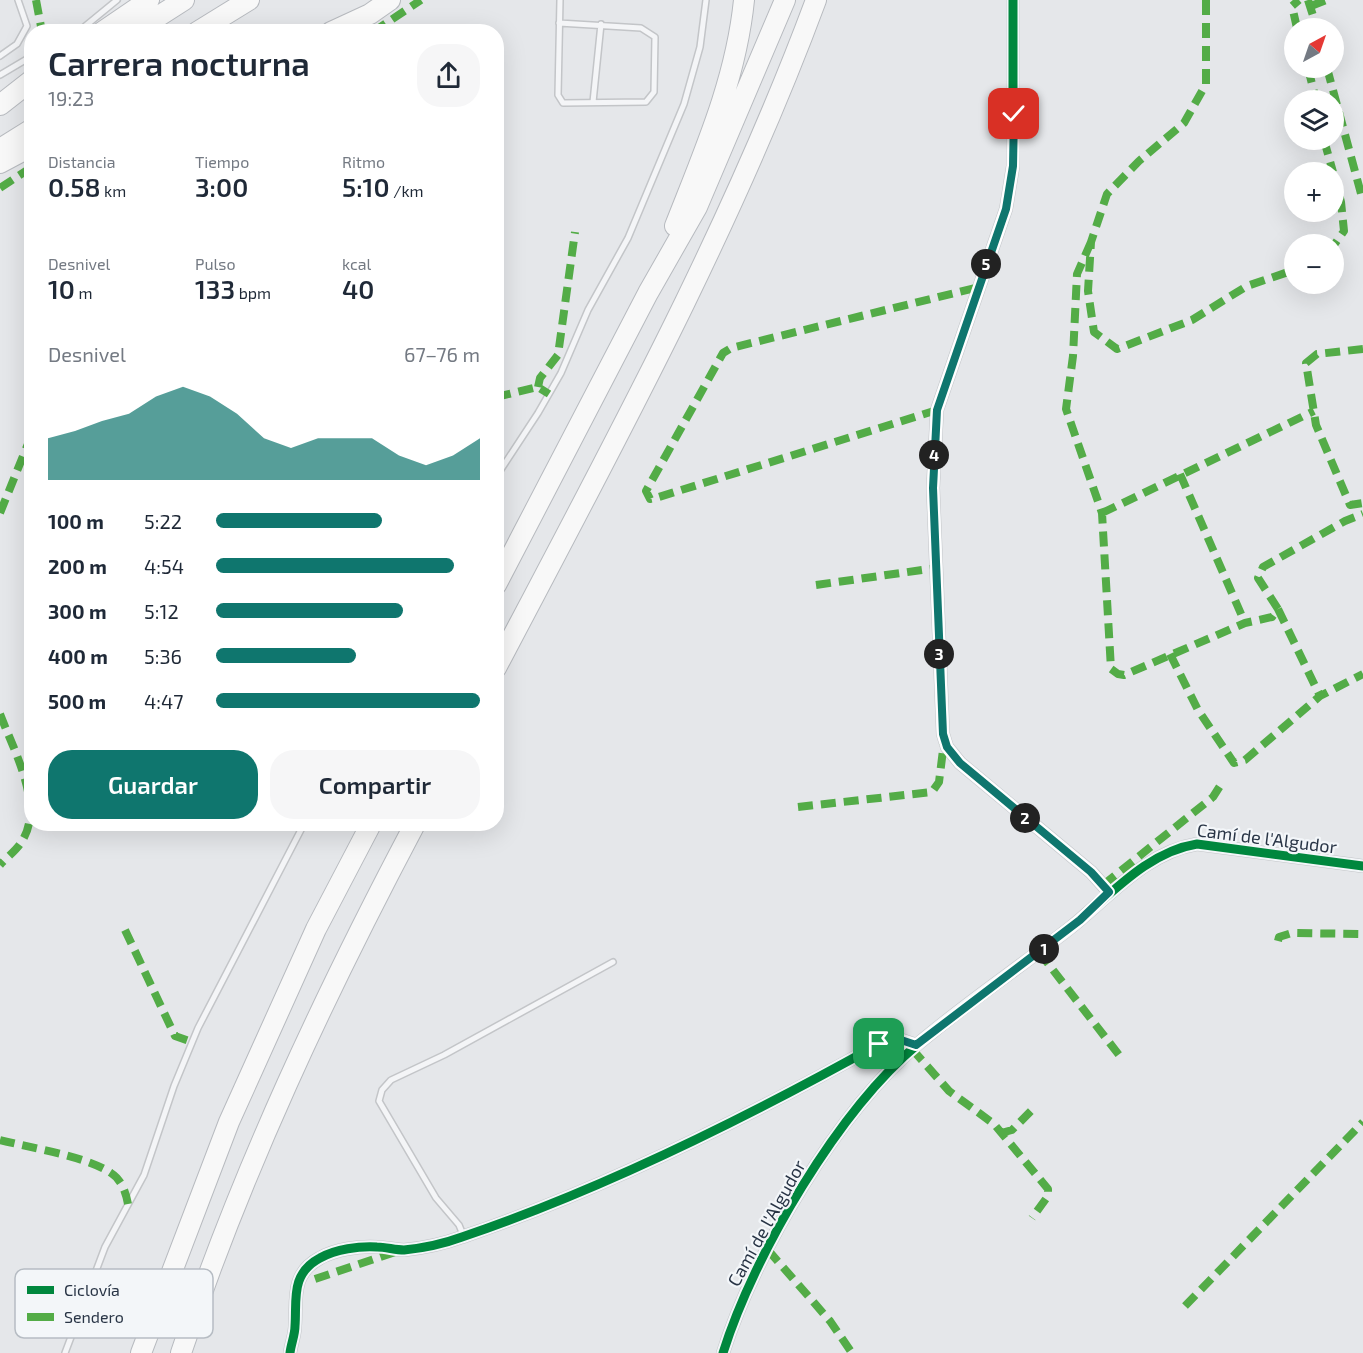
<!DOCTYPE html>
<html lang="es">
<head>
<meta charset="utf-8">
<style>
  :root { --surface:#fff; --page:#f6f6f7; --text:#1f2937; --muted:#747a83; --accent:#0f766e }
  body { margin:0; font-family:"Exo 2",sans-serif; background:var(--page); color:var(--text); height:100vh; display:flex; flex-direction:column; font-size:22px; white-space:nowrap }
  * { box-sizing:border-box; margin:0 }
  p { font-size:20px; color:var(--muted) }
  .icon { flex:none; width:33px; height:33px; fill:none; stroke:currentColor; stroke-width:2; stroke-linecap:round; stroke-linejoin:round }
  .map { position:relative; flex:1; overflow:hidden }
  .details { position:absolute; left:24px; top:24px; width:480px; height:807px; display:flex; flex-direction:column; background:var(--surface); border-radius:24px; box-shadow:0 6px 24px #0002 }
  .details>* { flex:none }
  .needle { width:39px; rotate:40deg }
  .buttons { position:absolute; left:1284px; top:18px; display:grid; gap:12px }
  .buttons a { display:grid; place-items:center; width:60px; height:60px; border-radius:50%; background:var(--surface); box-shadow:0 6px 24px #0002; font-size:30px }
  .pin { position:absolute; display:grid; place-items:center; width:51px; height:51px; color:#fff; margin:-26px; border-radius:12px; box-shadow:0 3px 9px #0006 }
  .km { position:absolute; width:30px; height:30px; margin:-15px; border-radius:50%; background:#222; color:#fff; font-size:16px; line-height:30px; text-align:center }
  .round { display:grid; place-items:center; flex:none; width:63px; height:63px; border-radius:24px; background:var(--page) }
  .summary { display:flex; align-items:center; justify-content:space-between; height:102px; padding:0 24px }
  h1 { font-size:33px; font-weight:600; line-height:45px }
  .metrics { display:grid; grid-template-columns:repeat(3,1fr); gap:9px; height:102px; padding:6px 24px }
  .metrics div { display:grid; align-content:center }
  .metrics b { font-size:26px; font-weight:600 }
  .metrics small { font-size:16px; font-weight:400 }
  .metrics p { font-size:16px }
  .chart { height:168px; padding:12px 24px }
  .chart p { display:flex; justify-content:space-between }
  .chart svg { width:100%; height:108px; margin-top:6px; fill:var(--accent); opacity:.7 }
  .button { display:flex; gap:12px; margin-top:auto; padding:12px 24px }
  .button a { flex:1; height:69px; border-radius:24px; background:var(--accent); color:#fff; font-size:24px; font-weight:600; line-height:69px; text-align:center }
  .button a+a { background:var(--page); color:var(--text) }
  ul { padding:0 24px; list-style:none; font-size:20px }
  li { display:grid; grid-template-columns:96px 72px 1fr; align-items:center; height:45px }
  li i { height:15px; border-radius:8px; background:var(--accent) }
  .map>svg:first-child { display:block }
  .lines { fill:none; stroke-linecap:round; stroke-linejoin:round }
  .service-casing { stroke:#c3c5c8; stroke-width:8 }
  .minor-casing { stroke:#c3c5c8; stroke-width:14 }
  .motorway-casing { stroke:#b7babf; stroke-width:22 }
  .service { stroke:#f4f5f7; stroke-width:5 }
  .minor { stroke:#f4f5f7; stroke-width:10 }
  .motorway { stroke:#f8f8f8; stroke-width:20 }
  .quiet { stroke:#53ac47; stroke-width:8; stroke-dasharray:15 8; stroke-linecap:butt }
  .cycleway-casing { stroke:#f3f6f9; stroke-width:13 }
  .cycleway { stroke:#00873e; stroke-width:9 }
  .route-casing { stroke:#fff; stroke-width:12 }
  .route { stroke:#0f766e; stroke-width:8 }
  .labels { text-anchor:middle; dominant-baseline:central; stroke-width:4.5; stroke-linejoin:round; paint-order:stroke }
  .street-label { font-size:18px; fill:#293546; stroke:#f3f6f9 }
  .key { fill:#f3f6f9; stroke:#b6bcc3; stroke-width:1.5 }
  .key-label { font-size:16px; fill:#293546 }
</style>
</head>
<body>
<div class="map">
<svg width="1363" height="1353" viewBox="0 0 1363 1353">
  <rect width="100%" height="100%" fill="#e5e7ea"/>
  <g class="lines">
    <defs>
      <path id="service" d="M559,23L641,28L655,37L654,92L646,102L563,103L558,95L560,0
        M78,32L117,0
        M0,56L17,44L27,26L18,0
        M0,75L32,56
        M593,102L601,24
        M496,477L538,413L561,373L588,310L628,238L684,104L700,47L706,0
        M464,1237L459,1225L436,1198L379,1101L382,1090L391,1080L444,1055L613,962
        M65,1353L105,1247L144,1175L174,1086L198,1028L304,824"/>
      <path id="minor" d="M1013,0V166L1006,209L937,410L933,488L943,734L947,747L960,763L1091,872L1109,892
        M290,1353C291,1344 295,1335 295,1326C297,1300 290,1274 320,1258C336,1249 359,1246 377,1247C386,1247 395,1250 404,1250C424,1248 443,1244 462,1237C604,1189 748,1117 879,1044L895,1038L916,1045
        M723,1353C754,1254 838,1111 918,1044C966,1003 1020,967 1070,928C1109,897 1146,852 1197,844L1363,866"/>
      <path id="motorway" d="M102,32L149,0
        M134,32L184,0
        M197,32L249,0
        M331,32L370,14L390,0
        M0,105L32,80
        M0,149L32,129
        M0,163L32,146
        M675,226C704,152 736,80 744,0
        M496,585L648,293L697,207L785,0
        M496,668C611,449 730,232 816,0
        M141,1353L229,1122L316,929L371,824
        M181,1353C242,1170 325,994 415,824"/>
    </defs>
    <use href="#service" class="service-casing"/>
    <use href="#minor" class="minor-casing"/>
    <use href="#motorway" class="motorway-casing"/>
    <use href="#service" class="service"/>
    <use href="#minor" class="minor"/>
    <use href="#motorway" class="motorway"/>
    <path class="quiet" d="M36,0L42,32
      M1206,0V84L1184,123L1139,161L1107,194L1091,242L1088,291L1094,332L1117,349L1192,320L1247,286L1294,270
      M1308,0L1317,28
      M1311,6L1326,0
      M1297,28L1292,6L1299,0
      M373,32L421,0
      M1308,68L1316,100
      M1327,68L1363,201
      M1324,140L1333,172
      M1334,175L1341,202L1344,231L1334,245
      M0,188L32,167
      M1091,242L1077,274L1073,356L1066,409L1102,513L1111,669L1118,674L1124,675L1245,623L1272,617L1278,609L1258,578L1263,567L1345,521L1363,514
      M1363,349L1317,354L1306,363L1316,425L1350,505L1363,503
      M538,387L540,378L558,355L575,232
      M496,397L538,387L549,394
      M937,410L659,497L650,499L646,491L723,353L731,348L979,287
      M1180,474L1245,623
      M0,513L32,434
      M1102,513L1314,411
      M816,585L936,568
      M1278,609L1320,696
      M1170,654L1198,710L1234,763L1245,760L1320,696L1363,674
      M0,714C13,749 45,806 22,841C17,850 7,857 0,865
      M798,807L932,792L939,782L944,742
      M1103,885L1213,797L1220,786
      M125,930L175,1036L192,1042
      M1278,941L1279,937L1292,933L1363,934
      M1039,952L1119,1055
      M912,1049L949,1091L994,1124L1048,1189V1196L1032,1218
      M1001,1133L1012,1130L1032,1110
      M0,1140C31,1148 86,1156 111,1173C122,1180 126,1193 128,1204
      M768,1250L830,1321L852,1353
      M315,1279L395,1252
      M1185,1306L1363,1122"/>
    <defs>
      <path id="cycleway" d="M1013,0V166L1006,209L937,410L933,488L943,734L947,747L960,763L1091,872L1109,892
        M290,1353C291,1344 295,1335 295,1326C297,1300 290,1274 320,1258C336,1249 359,1246 377,1247C386,1247 395,1250 404,1250C424,1248 443,1244 462,1237C604,1189 748,1117 879,1044L895,1038L916,1045
        M723,1353C754,1254 838,1111 918,1044C966,1003 1020,967 1070,928C1109,897 1146,852 1197,844L1363,866"/>
    </defs>
    <use href="#cycleway" class="cycleway-casing"/>
    <use href="#cycleway" class="cycleway"/>
  </g>
  <g class="lines">
    <defs>
      <path id="route" d="M879,1044L895,1038L916,1045L1080,920L1109,892L1091,872L960,763L947,747L943,734L933,488L937,410L1006,209L1013,166L1014,114"/>
    </defs>
    <use href="#route" class="route-casing"/>
    <use href="#route" class="route"/>
  </g>
  <g class="labels">
    <g class="street-label">
      <text transform="translate(1267 838) rotate(7)">Camí de l'Algudor</text>
      <text transform="translate(766 1223) rotate(-61)">Camí de l'Algudor</text>
    </g>
  </g>
  <rect x="15" y="1269" width="198" height="69" rx="9" class="key"/>
  <rect x="27" y="1286" width="27" height="8" fill="#00873e"/>
  <rect x="27" y="1313" width="27" height="8" fill="#53ac47"/>
  <g class="key-label">
    <text x="64" y="1296">Ciclovía</text>
    <text x="64" y="1323">Sendero</text>
  </g>
</svg>
<div class="buttons">
<a><svg class="needle" viewBox="-14 -14 28 28"><path d="M0-13l5 13h-10z" fill="#e53935"/><path d="M0 13l5-13h-10z" fill="#747a83"/></svg></a>
<a><svg class="icon" aria-label="layers" viewBox="0 0 24 24"><path d="M12 4l9 5-9 5-9-5zM3 14l9 5 9-5"/></svg></a>
<a>+</a>
<a>−</a>
</div>
<div class="pin" style="left:879px;top:1044px;background:#1e9e55"><svg class="icon" aria-label="arrive" viewBox="0 0 24 24"><path d="M6 21V4h12l-3 4 3 4H6"/></svg></div>
<div class="pin" style="left:1014px;top:114px;background:#d93025"><svg class="icon" aria-label="check" viewBox="0 0 24 24"><path d="M5 12l5 5 9-10"/></svg></div>
<b class="km" style="left:1044px;top:949px">1</b>
<b class="km" style="left:1025px;top:818px">2</b>
<b class="km" style="left:939px;top:654px">3</b>
<b class="km" style="left:934px;top:455px">4</b>
<b class="km" style="left:986px;top:264px">5</b>
<section class="details">
<div class="summary"><div><h1>Carrera nocturna</h1><p>19:23</p></div><a class="round"><svg class="icon" aria-label="share" viewBox="0 0 24 24"><path d="M12 15V3M7 8l5-5 5 5M5 13v7h14v-7"/></svg></a></div>
<div class="metrics">
<div><p>Distancia</p><b>0.58<small> km</small></b></div>
<div><p>Tiempo</p><b>3:00</b></div>
<div><p>Ritmo</p><b>5:10<small> /km</small></b></div>
</div>
<div class="metrics">
<div><p>Desnivel</p><b>10<small> m</small></b></div>
<div><p>Pulso</p><b>133<small> bpm</small></b></div>
<div><p>kcal</p><b>40</b></div>
</div>
<div class="chart"><p><span>Desnivel</span>67–76 m</p>
<svg viewBox="0 0 160 44" preserveAspectRatio="none"><path d="M0 44V27L10 24L20 20L30 17L40 10L50 6L60 10L70 17L80 27L90 31L100 27L110 27L120 27L130 34L140 38L150 34L160 27V44z"/></svg>
</div>
<ul>
<li><b>100 m</b>5:22<i style="width:63%"></i></li>
<li><b>200 m</b>4:54<i style="width:90%"></i></li>
<li><b>300 m</b>5:12<i style="width:71%"></i></li>
<li><b>400 m</b>5:36<i style="width:53%"></i></li>
<li><b>500 m</b>4:47<i style="width:100%"></i></li>
</ul>
<div class="button"><a>Guardar</a><a>Compartir</a></div>
</section>
</div>
</body>
</html>
